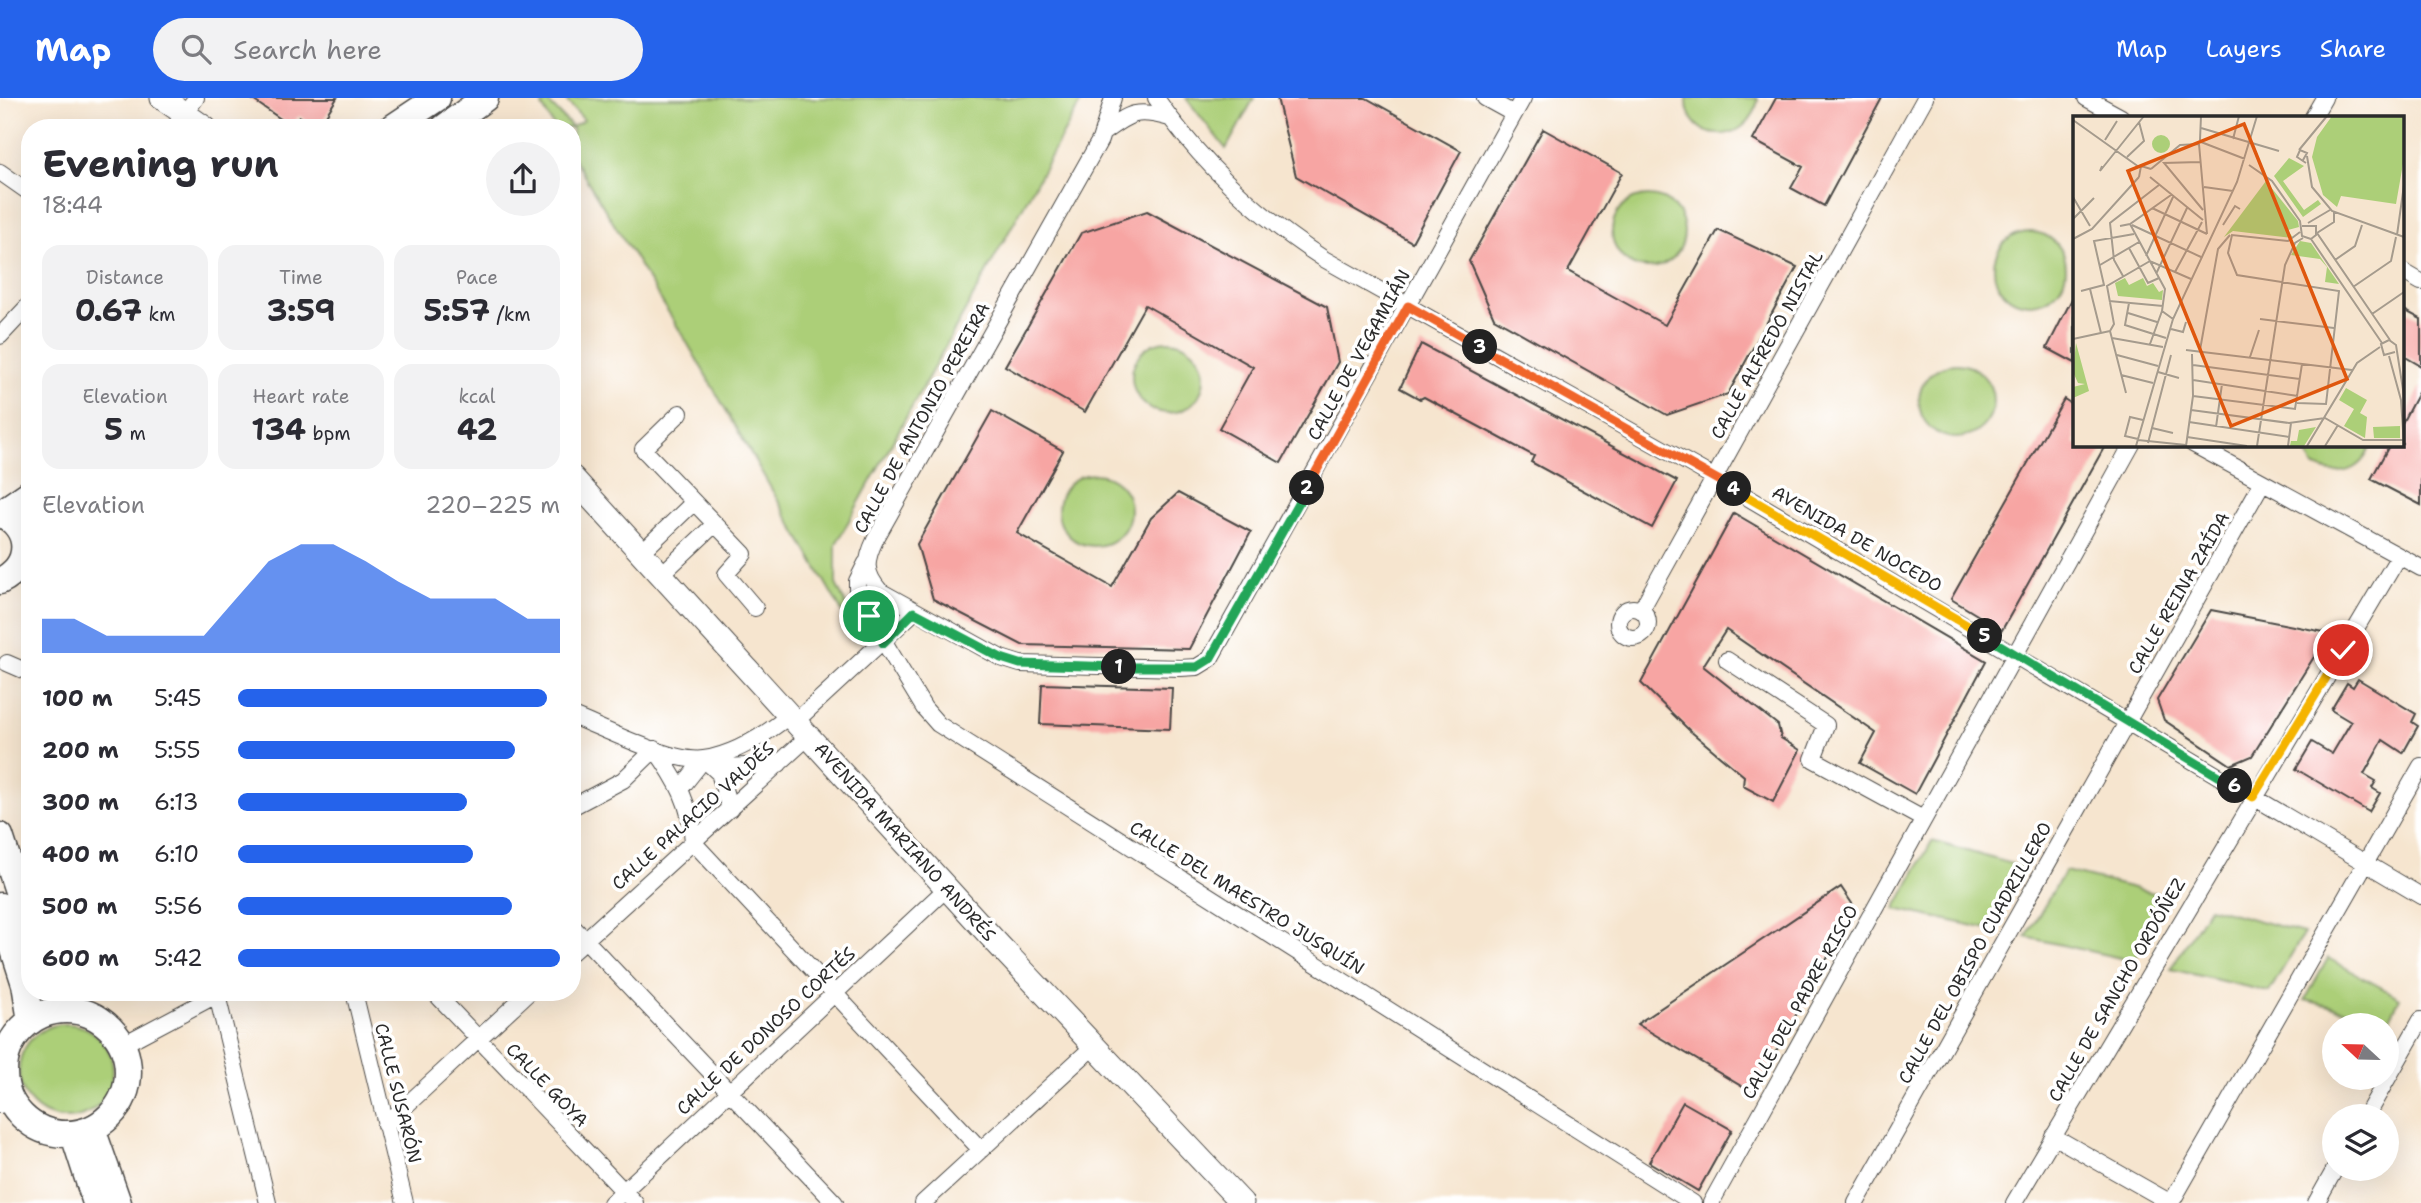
<!DOCTYPE html>
<html lang="en">
<head>
<meta charset="utf-8">
<style>
  :root { --surface:#fff; --page:#f2f2f3; --text:#2b2b33; --muted:#7c7c81; --accent:#2563eb }
  body { margin:0; font-family:"Shantell Sans",sans-serif; background:var(--page); color:var(--text); height:100vh; display:flex; flex-direction:column; font-size:26px; white-space:nowrap }
  * { box-sizing:border-box; margin:0 }
  p { font-size:23px; color:var(--muted) }
  .icon { flex:none; width:38px; height:38px; fill:none; stroke:currentColor; stroke-width:2; stroke-linecap:round; stroke-linejoin:round }
  .map { position:relative; flex:1; overflow:hidden }
  .details { position:absolute; left:21px; top:21px; width:560px; height:882px; display:flex; flex-direction:column; background:var(--surface); border-radius:28px; box-shadow:0 7px 28px #0002 }
  .details>* { flex:none }
  .needle { width:46px; rotate:292deg }
  .controls { position:absolute; left:2322px; top:915px; display:grid; gap:14px }
  .controls a { display:grid; place-items:center; width:77px; height:77px; border-radius:50%; background:var(--surface); box-shadow:0 7px 28px #0002; font-size:35px }
  .pin { position:absolute; display:grid; place-items:center; width:60px; height:60px; color:#fff; margin:-30px; border:4px solid #fff; border-radius:50%; box-shadow:0 2px 7px #0007 }
  .km { position:absolute; width:35px; height:35px; margin:-18px; border-radius:50%; background:#222; color:#fff; font-size:19px; line-height:35px; text-align:center }
  .round { display:grid; place-items:center; flex:none; width:74px; height:74px; border-radius:37px; background:var(--page) }
  .summary { display:flex; align-items:center; justify-content:space-between; height:119px; padding:0 21px }
  h1 { font-size:38px; font-weight:700; line-height:52px }
  .stats { display:grid; grid-template-columns:repeat(3,1fr); gap:10px; height:119px; padding:7px 21px }
  .stats div { display:grid; align-content:center; border-radius:18px; background:var(--page); text-align:center }
  .stats b { font-size:30px; font-weight:700 }
  .stats small { font-size:19px; font-weight:400 }
  .stats p { font-size:19px }
  .chart { height:196px; padding:14px 21px }
  .chart p { display:flex; justify-content:space-between }
  .chart svg { width:100%; height:126px; margin-top:7px; fill:var(--accent); opacity:.7 }
  ul { padding:0 21px; list-style:none; font-size:23px }
  li { display:grid; grid-template-columns:112px 84px 1fr; align-items:center; height:52px }
  li i { height:18px; border-radius:9px; background:var(--accent) }
  header { display:flex; align-items:center; gap:42px; box-sizing:border-box; height:98px; padding:0 35px; background:var(--accent); color:#fff }
  header strong { font-size:33px }
  nav { display:flex; gap:38px; margin-inline-start:auto; font-size:24px }
  .search { width:490px; height:63px; background:var(--page); display:flex; align-items:center; gap:18px; box-sizing:border-box; padding:0 24px; border-radius:38px; color:var(--muted); font-size:26px }
  .map>svg:first-child { display:block }
  .green { fill:#accf78; stroke:#6c7d52; stroke-width:2 }
  .building { fill:#f7a5a3 }
  .lines { fill:none; stroke-linecap:round; stroke-linejoin:round }
  .street-casing { stroke:#494744; stroke-width:18 }
  .secondary-casing { stroke:#494744; stroke-width:25 }
  .primary-casing { stroke:#494744; stroke-width:29 }
  .street { stroke:#fff; stroke-width:16 }
  .secondary { stroke:#fff; stroke-width:23 }
  .primary { stroke:#fff; stroke-width:26 }
  .split-1-casing { stroke:#fff; stroke-width:14 }
  .split-2-casing { stroke:#fff; stroke-width:14 }
  .split-3-casing { stroke:#fff; stroke-width:14 }
  .split-4-casing { stroke:#fff; stroke-width:14 }
  .split-5-casing { stroke:#fff; stroke-width:14 }
  .split-6-casing { stroke:#fff; stroke-width:14 }
  .split-7-casing { stroke:#fff; stroke-width:14 }
  .split-1 { stroke:#22a559; stroke-width:9 }
  .split-2 { stroke:#22a559; stroke-width:9 }
  .split-3 { stroke:#f0652b; stroke-width:9 }
  .split-4 { stroke:#f0652b; stroke-width:9 }
  .split-5 { stroke:#f5b400; stroke-width:9 }
  .split-6 { stroke:#22a559; stroke-width:9 }
  .split-7 { stroke:#f5b400; stroke-width:9 }
  .labels { text-anchor:middle; dominant-baseline:central; stroke-width:7; stroke-linejoin:round; paint-order:stroke }
  .street-label { font-size:18px; fill:#2b2b2b; stroke:#fff }
  .inset-road { fill:none; stroke:#a59b8d; stroke-width:2 }
  .view { fill:#df570e; fill-opacity:0.15; stroke:#df570e; stroke-width:3.5 }
  .inset-edge { fill:none; stroke:#2b2b2b; stroke-width:3.5 }
</style>
</head>
<body>
<header>
<strong>Map</strong>
<div class="search"><svg class="icon" aria-label="search" viewBox="0 0 24 24"><circle cx="10" cy="10" r="6"/><path d="M15 15l6 6"/></svg>Search here</div>
<nav><a>Map</a><a>Layers</a><a>Share</a></nav>
</header>
<div class="map">
<svg width="2421" height="1105" viewBox="0 0 2421 1105">
  <rect width="100%" height="100%" fill="#fff"/>
  <filter id="ink" filterUnits="userSpaceOnUse"><feTurbulence type="fractalNoise" baseFrequency=".0143" numOctaves="2"/><feDisplacementMap in="SourceGraphic" scale="14" xChannelSelector="R" yChannelSelector="G"/><feConvolveMatrix kernelMatrix="1 2 1 2 8 2 1 2 1" color-interpolation-filters="sRGB"/></filter>
  <filter id="wash" filterUnits="userSpaceOnUse"><feTurbulence type="fractalNoise" baseFrequency=".00686" numOctaves="4" result="noise"/><feDisplacementMap in="SourceGraphic" scale="28" xChannelSelector="R" yChannelSelector="G"/><feGaussianBlur stdDeviation="1.57" result="paint"/><feColorMatrix in="noise" values="0 0 0 0 0 0 0 0 0 0 0 0 0 0 0 0 0 1.4 0 .05"/><feComposite in="paint" operator="in"/></filter>
  <g filter="url(#wash)">
    <rect width="100%" height="100%" fill="#f6e5cf"/>
    <path class="green" d="M564,0H1083L836,446V486L859,534L856,538L685,241L572,58V30H555L542,8L546,2L572,29L584,22Z
      M1186,0H1254L1226,51Z
      M1687,0H1758V1C1750,50 1685,46 1687,0Z
      M1612 134a36 36 0 1 1 72 0a36 36 0 1 1-72 0Z
      M1994 170a36 36 0 1 1 72 0a36 36 0 1 1-72 0Z
      M1132 279a36 36 0 1 1 72 0a36 36 0 1 1-72 0Z
      M1919 303a37 37 0 1 1 74 0a37 37 0 1 1-74 0Z
      M2301,347V346L2371,347C2362,373 2339,381 2314,368Z
      M1058 412a36 36 0 1 1 72 0a36 36 0 1 1-72 0Z
      M1932,743L2023,769L1989,831L1895,811Z
      M2065,773L2170,799L2134,863L2026,839Z
      M2209,809L2304,835L2269,894L2171,871Z
      M2328,860L2400,900L2389,922L2305,902Z
      M19 973a47 47 0 1 1 94 0a47 47 0 1 1-94 0Z"/>
    <g id="blocks">
      <path class="building" d="M250,0H337L318,30L299,18L291,28Z
        M1277,0H1366L1461,53L1412,144L1296,78Z
        M1776,0H1882L1824,108L1791,90L1803,69L1753,42Z
        M1543,31L1622,75L1568,173L1665,227L1718,132L1797,169L1728,296L1667,317L1494,220L1469,163Z
        M1147,113L1327,209L1338,264L1281,365L1219,330L1253,269L1145,207L1085,314L1005,268L1081,135Z
        M2075,195V265L2047,250Z
        M2402,211L2421,221V268L2402,257Z
        M1421,246L1677,383L1652,430L1531,364L1534,358L1424,299L1420,301L1400,290Z
        M2421,289V407L2371,381L2390,346H2402V325Z
        M2064,301L2075,308V346H2106L2002,532L1951,501Z
        M992,313L1063,353L1017,435L1112,489L1151,420L1178,395L1251,434L1189,551L1022,547L933,501L917,446Z
        M1734,415L1986,563L1915,696L1860,665L1876,635L1726,532L1703,568L1778,627L1781,640L1800,652L1773,704L1743,688L1744,678L1689,632L1641,585Z
        M2211,512L2329,535L2252,658L2231,667L2164,622L2157,602Z
        M2358,581L2416,616L2412,624L2418,628L2403,655L2383,642L2364,676L2376,683L2372,690L2380,695L2369,714L2296,671L2312,644L2332,656L2351,624L2331,612L2347,585L2353,589Z
        M1042,586L1172,590L1170,631L1040,626Z
        M1841,789L1855,810L1753,995L1637,926Z
        M1683,1004L1732,1032L1698,1093L1649,1064Z"/>
    </g>
  </g>
  <g filter="url(#ink)">
    <use href="#blocks" fill-opacity="0" stroke="#494744" stroke-width="2"/>
    <g class="lines">
      <defs>
        <path id="street" d="M1113,0L1100,42L875,442C865,463 864,475 880,493L1001,560L1020,566L1181,570L1197,569L1210,561L1523,0
          M1156,0C1201,65 1259,119 1324,161L1715,380L2421,798
          M1485,0L1514,16
          M2086,0L2121,19
          M2313,19L2324,0
          M174,30L196,0
          M1104,34C1131,14 1137,11 1170,20
          M0,74L30,95
          M2402,173L2421,184
          M0,238L30,206
          M680,315L643,351L744,456L726,476L755,510
          M2193,346L2421,470
          M642,454L694,404
          M866,465L857,483V499L924,610L938,626L1693,1105
          M662,476L715,426
          M1618 525a15 15 0 1 1 30 0a15 15 0 1 1-30 0Z
          M1641,512L1925,0
          M1727,562L1826,627L1813,661L1923,721
          M7,565L30,575
          M572,618C603,630 673,666 704,661C736,656 765,637 790,617
          M795,624L914,514
          M655,651C677,682 691,706 693,744L981,1052
          M704,661L728,669L779,666
          M707,664L719,675L730,711
          M681,690L704,661
          M572,709L623,682L655,651
          M572,828L835,1105
          M572,854L809,638
          M354,894L405,1105
          M434,894L635,1105
          M217,897L268,1105
          M122,947L222,894
          M0,1007L10,1001
          M2366,1018L2421,922
          M385,1027L529,894
          M2053,1038L2171,1105
          M611,1105L947,790
          M923,1105L1095,947
          M1711,1105L2132,346
          M1856,1105L2262,385
          M2014,1105L2399,458
          M2171,1105L2421,668
          M2316,1105L2335,1071"/>
        <path id="secondary" d="M162,0L205,30
          M572,379L994,842L1242,1105"/>
        <path id="primary" d="M392,30L437,0
          M444,30L485,0
          M0,415C32,430 33,467 0,483
          M1,415L30,395
          M0,738L30,830
          M0,808L25,886L31,923
          M4 974a62 62 0 1 1 124 0a62 62 0 1 1-124 0Z
          M92,1031L118,1105
          M74,1037L96,1105"/>
      </defs>
      <use href="#street" class="street-casing"/>
      <use href="#secondary" class="secondary-casing"/>
      <use href="#primary" class="primary-casing"/>
      <use href="#street" class="street"/>
      <use href="#secondary" class="secondary"/>
      <use href="#primary" class="primary"/>
    </g>
  </g>
  <g class="lines" filter="url(#ink)">
    <defs>
      <path id="split-1" d="M869,518L883,545L914,514L1001,560L1020,566L1119,569"/>
      <path id="split-2" d="M1119,569H1197L1210,561L1307,390"/>
      <path id="split-3" d="M1307,390L1408,208L1480,249"/>
      <path id="split-4" d="M1480,249L1734,391"/>
      <path id="split-5" d="M1734,391L1985,538"/>
      <path id="split-6" d="M1985,538L2235,688"/>
      <path id="split-7" d="M2235,688L2253,699L2343,552"/>
    </defs>
    <use href="#split-1" class="split-1-casing"/>
    <use href="#split-2" class="split-2-casing"/>
    <use href="#split-3" class="split-3-casing"/>
    <use href="#split-4" class="split-4-casing"/>
    <use href="#split-5" class="split-5-casing"/>
    <use href="#split-6" class="split-6-casing"/>
    <use href="#split-7" class="split-7-casing"/>
    <use href="#split-1" class="split-1"/>
    <use href="#split-2" class="split-2"/>
    <use href="#split-3" class="split-3"/>
    <use href="#split-4" class="split-4"/>
    <use href="#split-5" class="split-5"/>
    <use href="#split-6" class="split-6"/>
    <use href="#split-7" class="split-7"/>
  </g>
  <g class="labels">
    <g class="street-label">
      <text transform="translate(1767 247) rotate(-61)">CALLE ALFREDO NISTAL</text>
      <text transform="translate(1359 257) rotate(-61)">CALLE DE VEGAMIÁN</text>
      <text transform="translate(922 320) rotate(-61)">CALLE DE ANTONIO PEREIRA</text>
      <text transform="translate(1857 441) rotate(30)">AVENIDA DE NOCEDO</text>
      <text transform="translate(2179 495) rotate(-60)">CALLE REINA ZAÍDA</text>
      <text transform="translate(693 718) rotate(-42)">CALLE PALACIO VALDÉS</text>
      <text transform="translate(905 744) rotate(48)">AVENIDA MARIANO ANDRÉS</text>
      <text transform="translate(1247 800) rotate(32)">CALLE DEL MAESTRO JUSQUÍN</text>
      <text transform="translate(1975 855) rotate(-61)">CALLE DEL OBISPO CUADRILLERO</text>
      <text transform="translate(2117 892) rotate(-60)">CALLE DE SANCHO ORDÓÑEZ</text>
      <text transform="translate(1800 904) rotate(-61)">CALLE DEL PADRE RISCO</text>
      <text transform="translate(766 933) rotate(-43)">CALLE DE DONOSO CORTÉS</text>
      <text transform="translate(547 987) rotate(46)">CALLE GOYA</text>
      <text transform="translate(398 995) rotate(76)">CALLE SUSARÓN</text>
    </g>
  </g>
  <g transform="translate(2073 18)">
    <rect width="331" height="331" fill="#f6e5cf"/>
    <path d="M259,0H331V42L323,88L268,80L264,91L250,79L239,41L244,21ZM79 28a9 9 0 1 1 18 0a9 9 0 1 1-18 0ZM216,42L231,50L210,65L231,94L245,84L248,88L230,101L201,60ZM193,65L225,105L226,111L215,114L220,122L160,115L151,121ZM227,125L238,127L266,168L252,166L254,151L247,143L218,139ZM52,162L56,169L70,162L74,170L80,167L86,176L90,174L89,184L45,180L42,167ZM3,227L16,275L0,282V271L12,268L5,267L0,256ZM273,272L294,284L287,297L294,301L292,322L271,310L281,293L266,284ZM327,310V322H301L300,311ZM243,311L231,330H217L218,325H224L226,314Z" fill="#accf78"/>
    <path class="inset-road" d="M0,4L66,51M128,12L206,35M160,23L166,0M32,24L44,5M127,24L128,0M128,26L172,43M126,28L134,118M226,34L254,0M234,40L239,71L259,95L331,121M54,41L71,25L66,6M230,44L234,37L227,34L224,41L233,47M127,46L91,47L130,94M176,49L199,65L227,105L229,120L238,123M29,50L27,55L71,0M78,53L107,29L126,28M66,61L68,50L78,53M77,61L130,104M131,71L160,75M0,81L17,110M79,92L134,118M261,96V106L244,117L317,224M0,103L21,82M235,107L257,94M57,108L92,173L89,195L100,203M59,109L128,141M150,109L162,90L167,93M47,110L57,108L98,79M229,110H243V119L238,123M324,119L331,69M0,123L19,113L66,61M238,123L309,227M56,132L75,167L86,162M73,140L100,81M262,144L282,130L289,109M27,149L66,126M102,156L129,106M83,158L114,92M50,160L41,144L37,107L86,69M280,171L318,145L323,121M17,173L28,217M8,175L31,169L21,125L61,118M36,185L90,190M56,187L52,209L93,222M55,197L84,206M299,198L331,176M187,203L261,212M98,213L110,216L113,206M37,215L41,208L34,170L77,145L118,163M37,215L53,277M39,222L90,231M0,223L37,215M77,228L89,195M113,234L279,254M127,234L145,133L157,119M322,236L311,239L308,228L316,224L323,229L331,280M44,239L85,250M316,240L328,284L331,330M177,241L186,214M120,249L227,263M85,256L106,262M48,259L80,267M120,264L225,280M120,280L222,293L229,248M224,287L253,288L266,175L164,159L155,137L159,119L215,125L227,116M118,294L216,307L252,302L290,324H331M116,306L216,321M143,311L149,268M79,312L100,317M114,321L174,330M65,323L52,320L57,301L70,304M65,324L113,329M75,327L98,239M63,330L100,203L164,66L184,0M113,330L120,280L119,238M184,330L212,149L222,127L230,122M215,330L218,307M234,330L284,247L307,231M252,330L265,309"/>
    <path class="view" d="M171,8L274,263L158,310L55,55Z"/>
    <rect width="331" height="331" class="inset-edge"/>
  </g>
</svg>
<div class="controls">
<a><svg class="needle" viewBox="-14 -14 28 28"><path d="M0-13l5 13h-10z" fill="#e53935"/><path d="M0 13l5-13h-10z" fill="#7c7c81"/></svg></a>
<a><svg class="icon" aria-label="layers" viewBox="0 0 24 24"><path d="M12 4l9 5-9 5-9-5zM3 14l9 5 9-5"/></svg></a>
</div>
<div class="pin" style="left:869px;top:518px;background:#1e9e55"><svg class="icon" aria-label="arrive" viewBox="0 0 24 24"><path d="M6 21V4h12l-3 4 3 4H6"/></svg></div>
<div class="pin" style="left:2343px;top:552px;background:#d93025"><svg class="icon" aria-label="check" viewBox="0 0 24 24"><path d="M5 12l5 5 9-10"/></svg></div>
<b class="km" style="left:1119px;top:569px">1</b>
<b class="km" style="left:1307px;top:390px">2</b>
<b class="km" style="left:1480px;top:249px">3</b>
<b class="km" style="left:1734px;top:391px">4</b>
<b class="km" style="left:1985px;top:538px">5</b>
<b class="km" style="left:2235px;top:688px">6</b>
<section class="details">
<div class="summary"><div><h1>Evening run</h1><p>18:44</p></div><a class="round"><svg class="icon" aria-label="share" viewBox="0 0 24 24"><path d="M12 15V3M7 8l5-5 5 5M5 13v7h14v-7"/></svg></a></div>
<div class="stats">
<div><p>Distance</p><b>0.67<small> km</small></b></div>
<div><p>Time</p><b>3:59</b></div>
<div><p>Pace</p><b>5:57<small> /km</small></b></div>
</div>
<div class="stats">
<div><p>Elevation</p><b>5<small> m</small></b></div>
<div><p>Heart rate</p><b>134<small> bpm</small></b></div>
<div><p>kcal</p><b>42</b></div>
</div>
<div class="chart"><p><span>Elevation</span>220–225 m</p>
<svg viewBox="0 0 160 44" preserveAspectRatio="none"><path d="M0 44V32L10 32L20 38L30 38L40 38L50 38L60 25L70 12L80 6L90 6L100 12L110 19L120 25L130 25L140 25L150 32L160 32V44z"/></svg>
</div>
<ul>
<li><b>100 m</b>5:45<i style="width:96%"></i></li>
<li><b>200 m</b>5:55<i style="width:86%"></i></li>
<li><b>300 m</b>6:13<i style="width:71%"></i></li>
<li><b>400 m</b>6:10<i style="width:73%"></i></li>
<li><b>500 m</b>5:56<i style="width:85%"></i></li>
<li><b>600 m</b>5:42<i style="width:100%"></i></li>
</ul>
</section>
</div>
</body>
</html>
